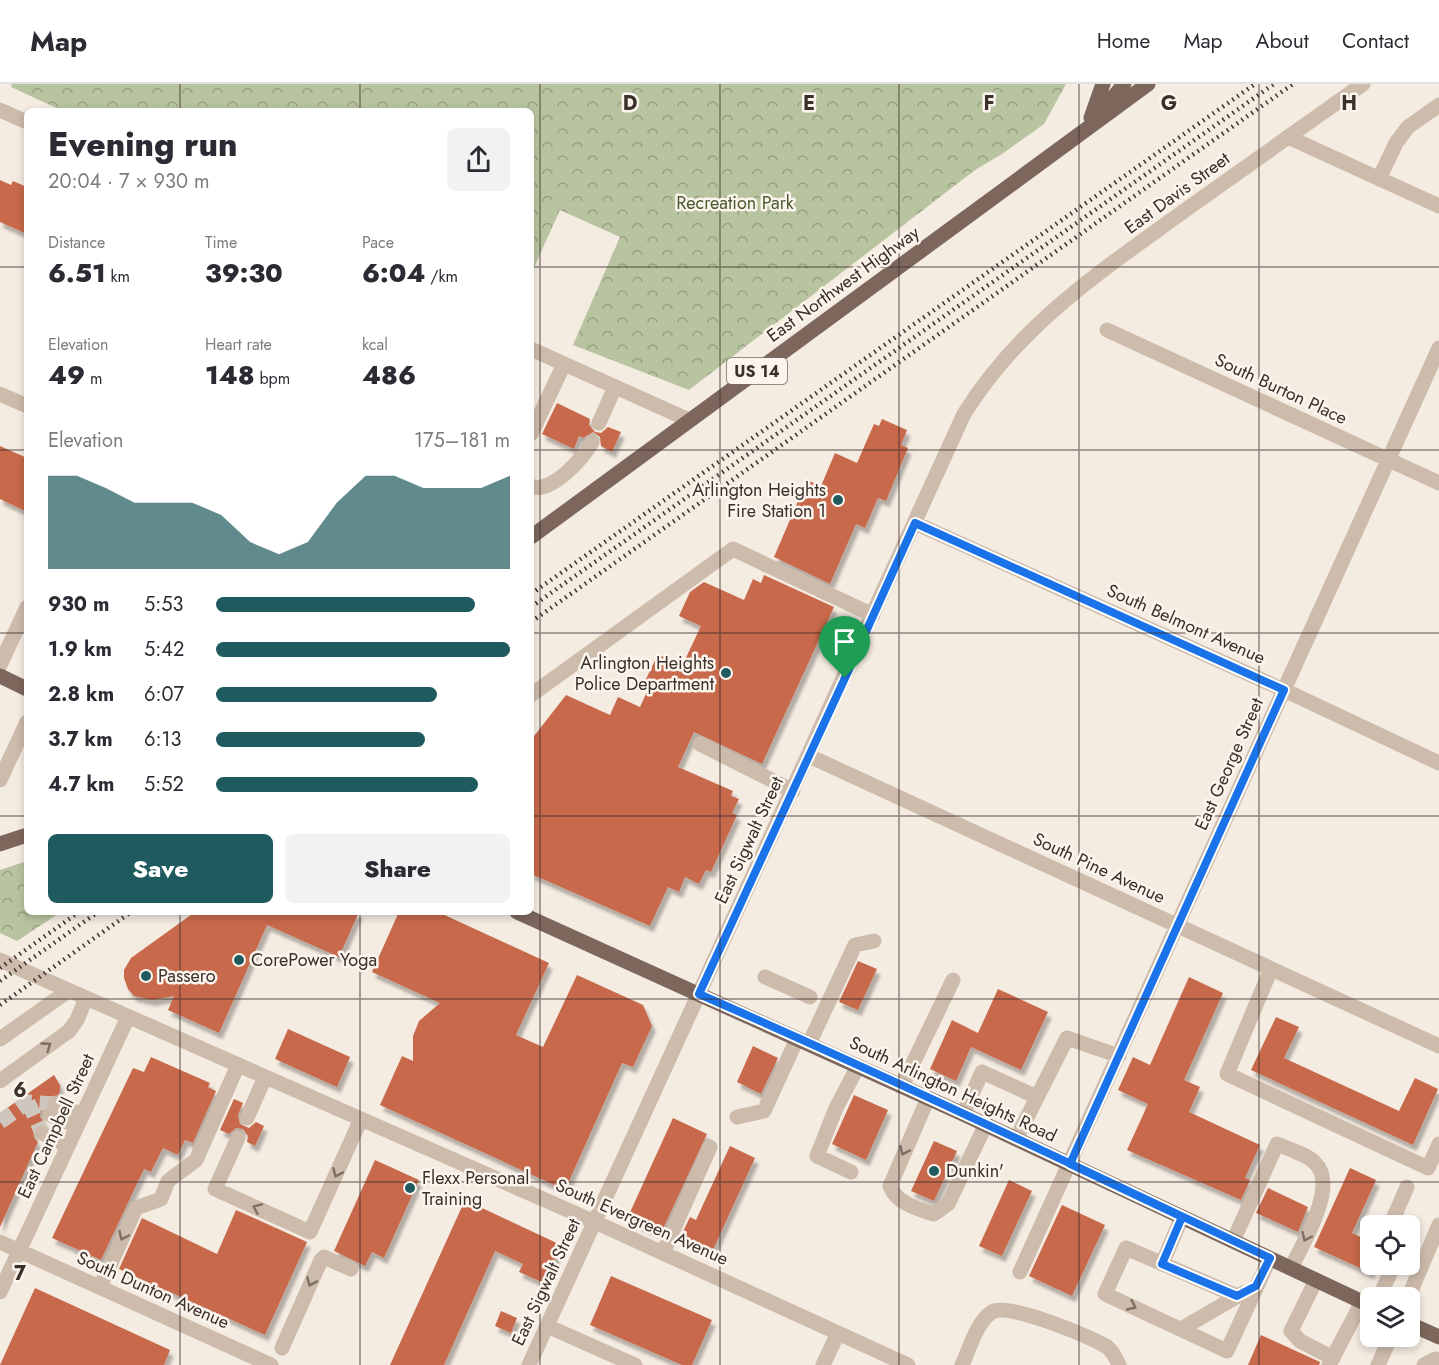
<!DOCTYPE html>
<html lang="en">
<head>
<meta charset="utf-8">
<style>
  :root { --surface:#fff; --page:#f2f2f3; --text:#2b2b33; --muted:#7c7c81; --line:#e1e1e2; --accent:#1f5a5e }
  body { margin:0; font-family:Jost,sans-serif; background:var(--page); color:var(--text); height:100vh; display:flex; flex-direction:column; font-size:22px; white-space:nowrap }
  * { box-sizing:border-box; margin:0 }
  p { font-size:20px; color:var(--muted) }
  .icon { flex:none; width:33px; height:33px; fill:none; stroke:currentColor; stroke-width:2; stroke-linecap:round; stroke-linejoin:round }
  .map { position:relative; flex:1; overflow:hidden }
  .details { position:absolute; left:24px; top:24px; width:510px; height:807px; display:flex; flex-direction:column; background:var(--surface); border-radius:9px; box-shadow:0 3px 9px #0003 }
  .details>* { flex:none }
  .fabs { position:absolute; left:1360px; top:1131px; display:grid; gap:12px }
  .fabs a { display:grid; place-items:center; width:60px; height:60px; border-radius:9px; background:var(--surface); box-shadow:0 3px 9px #0003; font-size:30px }
  .pin { position:absolute; display:grid; place-items:center; width:51px; height:51px; color:#fff; margin:-62px -26px; border-radius:50% 50% 50% 0; rotate:-45deg; box-shadow:0 0 6px #0007 }
  .pin .icon { rotate:45deg }
  .round { display:grid; place-items:center; flex:none; width:63px; height:63px; border-radius:9px; background:var(--page) }
  .head { display:flex; align-items:center; justify-content:space-between; height:102px; padding:0 24px }
  h1 { font-size:33px; font-weight:800; line-height:45px }
  .figures { display:grid; grid-template-columns:repeat(3,1fr); gap:9px; height:102px; padding:6px 24px }
  .figures div { display:grid; align-content:center }
  .figures b { font-size:26px; font-weight:800 }
  .figures small { font-size:16px; font-weight:400 }
  .figures p { font-size:16px }
  .chart { height:168px; padding:12px 24px }
  .chart p { display:flex; justify-content:space-between }
  .chart svg { width:100%; height:108px; margin-top:6px; fill:var(--accent); opacity:.7 }
  .primary-button { display:flex; gap:12px; margin-top:auto; padding:12px 24px }
  .primary-button a { flex:1; height:69px; border-radius:9px; background:var(--accent); color:#fff; font-size:24px; font-weight:800; line-height:69px; text-align:center }
  .primary-button a+a { background:var(--page); color:var(--text) }
  ul { padding:0 24px; list-style:none; font-size:20px }
  li { display:grid; grid-template-columns:96px 72px 1fr; align-items:center; height:45px }
  li i { height:15px; border-radius:8px; background:var(--accent) }
  header { display:flex; align-items:center; gap:36px; box-sizing:border-box; height:84px; padding:0 30px; background:var(--surface); border-bottom:2px solid var(--line) }
  header strong { font-size:28px }
  nav { display:flex; gap:33px; margin-inline-start:auto; font-size:21px }
  .map>svg:first-child { display:block }
  .park { fill:url(#park-crowns) }
  .building { fill:#c8694b; filter:url(#shadow) }
  .lines { fill:none; stroke-linecap:round; stroke-linejoin:round }
  .minor-tunnel { stroke:#cfc6bd; stroke-width:15; stroke-dasharray:15 8; stroke-linecap:butt }
  .minor { stroke:#cdbbac; stroke-width:15 }
  .major { stroke:#7d675c; stroke-width:15 }
  .rail { stroke:#3b302b; stroke-width:4.5; stroke-dasharray:1.5 4.5; stroke-linecap:butt }
  .oneway { stroke:#7d6f65 }
  .route-casing { stroke:#fff; stroke-width:12 }
  .route { stroke:#1a73e8; stroke-width:8 }
  .grid { fill:none; stroke:#3b302b; stroke-width:1.5; stroke-opacity:0.55 }
  .poi-dot { fill:#1f5a5e; stroke:#fbf5ee; stroke-width:2 }
  .labels { text-anchor:middle; dominant-baseline:central; stroke-width:5; stroke-linejoin:round; paint-order:stroke }
  .shield { fill:#fbf5ee; stroke:#756b66; stroke-width:1.5 }
  .shield-label { font-size:16px; font-weight:bold; fill:#3b302b }
  .street-label { font-size:18px; fill:#3b302b; stroke:#fbf5ee }
  .park-label { font-size:18px; fill:#4a5a2e; stroke:#fbf5ee }
  .poi-label { font-size:18px; fill:#3b302b; stroke:#fbf5ee; text-anchor:start }
  .grid-label { font-size:20px; text-anchor:middle; font-weight:bold; fill:#3b302b; stroke:#fbf5ee; stroke-width:5; stroke-linejoin:round; paint-order:stroke }
</style>
</head>
<body>
<header>
<strong>Map</strong>
<nav><a>Home</a><a>Map</a><a>About</a><a>Contact</a></nav>
</header>
<div class="map">
<svg width="1439" height="1281" viewBox="0 0 1439 1281">
  <defs>
    <pattern id="park-crowns" width="20" height="18" patternUnits="userSpaceOnUse" patternTransform="scale(1.5)"><rect width="20" height="18" fill="#b8c4a0"/><path d="M2 6a3 3 0 1 1 6 0M12 15a3 3 0 1 1 6 0" fill="none" stroke="#97a083"/></pattern>
    <filter id="shadow"><feDropShadow dx="3.5" dy="6" stdDeviation="1.5" flood-color="#0004"/></filter>
  </defs>
  <rect width="100%" height="100%" fill="#f4ebe1"/>
  <path class="park" d="M12,0H1066L1044,40L1002,70L975,86L689,306L573,261L620,153L560,126L531,190V27H63L11,3Z
    M27,777V828H61L17,857L0,849V786Z"/>
  <path class="building" d="M0,96L11,101L13,97L27,103V150L0,138Z
    M557,319L590,335L589,341L595,348L601,349L608,343L621,348L612,368L601,362L600,353L593,348L583,354L579,352L574,365L542,350Z
    M882,335L907,346L901,361L908,364L886,417L878,414L865,444L856,440L830,500L774,473L807,396L821,402L835,369L857,379L874,340L879,342Z
    M0,362L27,374V428L0,415Z
    M764,491L834,523L762,680L694,648L678,683L733,707L731,712L739,715L732,729L737,731L711,788L706,786L699,800L685,793L679,808L668,803L650,842L531,790V656L566,611L610,631L618,613L640,623L651,599L645,597L658,570L682,582L701,542L679,532L690,508L704,498L744,516L753,495L761,499Z
    M195,828H359L339,873L267,841L219,949L168,926L174,912L152,916L134,912L128,905L124,894V886L131,874Z
    M405,828H438L549,879L516,951L543,963L577,891L643,921L652,942L633,983L622,979L565,1106L380,1021L402,972L413,977V952L419,937L440,919L372,888L398,830Z
    M858,877L877,885L858,926L839,918Z
    M1189,893L1223,909L1184,996L1200,1003L1189,1028L1260,1061L1245,1094L1250,1096L1241,1116L1127,1066L1148,1020L1118,1006L1133,973L1150,981Z
    M998,905L1048,928L1021,986L971,963L956,997L930,985L952,936L978,949Z
    M1276,933L1299,943L1284,974L1399,1027L1415,994L1438,1005L1413,1061L1251,986Z
    M288,945L350,973L337,1003L275,975Z
    M753,962L778,974L761,1010L737,998Z
    M151,973L210,999L208,1003L216,1007L193,1059L185,1056L178,1071L163,1064L151,1088L144,1085L101,1176L52,1154L133,984L144,988Z
    M54,991L60,1001V1007L58,1011L49,1013L41,1027L40,1033L46,1040L37,1041L33,1045L34,1054L38,1058L0,1143V1029Z
    M854,1011L888,1026L866,1076L832,1060Z
    M234,1015L243,1019L238,1031L240,1040L249,1044L256,1038L264,1042L255,1062L247,1058L248,1052L243,1045L236,1044L229,1050L220,1046Z
    M673,1034L707,1050L663,1145L658,1143L656,1148L627,1135Z
    M934,1057L957,1067L934,1117L911,1107Z
    M730,1062L755,1074L712,1168L680,1154L690,1133L696,1136Z
    M375,1076L419,1096L384,1174L372,1168L365,1182L334,1167Z
    M1350,1084L1376,1096L1352,1149L1371,1158V1189L1314,1163Z
    M1009,1096L1032,1107L1002,1172L979,1162Z
    M1268,1104L1308,1123L1298,1148L1256,1129Z
    M465,1116L561,1161L544,1199L519,1188L523,1180L495,1167L444,1281H390Z
    M1062,1121L1105,1141L1072,1212L1029,1192Z
    M236,1126L307,1158L265,1251L119,1185L142,1134L217,1170Z
    M611,1192L712,1236L692,1281H682L590,1241Z
    M35,1204L170,1266L164,1281H0Z
    M501,1227L517,1234L511,1249L495,1242Z
    M1261,1251L1320,1278L1319,1281H1248Z"/>
  <g class="lines">
    <path class="minor-tunnel" d="M28,1018L42,1049
      M0,1038L28,1018L55,1020"/>
    <path class="minor" d="M0,26L27,38
      M1288,53L1439,122
      M1379,95L1396,59L1408,43L1439,21
      M1107,246L1439,399
      M531,265L689,336
      M0,310L27,322
      M599,339L615,303
      M531,350L564,280
      M531,402C550,411 584,374 592,358
      M915,439L1284,606L1439,679
      M0,581L27,523
      M531,611L733,465L873,531
      M700,660L793,707
      M809,672L1439,962
      M0,696L27,638
      M0,876L595,1138L908,1281
      M1271,885L1227,990L1428,1084L1439,1060
      M765,893L810,913
      M0,955L68,907
      M809,960L855,861L874,857
      M0,997L69,947L77,936L86,914
      M902,1002L953,896
      M928,1014L890,1102C896,1119 918,1125 934,1130L948,1120L986,1040
      M55,1020L82,1031
      M963,1030L982,988L1037,1013
      M50,1031L77,1042
      M737,1033L764,1027L797,955
      M247,1034L265,993
      M42,1049L68,1062
      M238,1054L215,1105L310,1148L361,1035
      M1016,1055L1067,954L1119,972
      M851,1088L817,1072L836,1024L858,982
      M1390,1142L1407,1103
      M1233,1157L1277,1060C1288,1065 1307,1070 1315,1079C1339,1101 1302,1161 1291,1184
      M0,1158L271,1281
      M663,1169L710,1063
      M1162,1180L1182,1133
      M1020,1188L1439,264
      M1316,1196L1291,1247L1300,1257L1333,1274
      M100,1203L136,1124L161,1115L168,1097L196,1076L238,981
      M0,1208L128,933
      M1237,1212L1126,1164L1105,1210L1227,1267L1270,1174
      M1379,1214L1394,1180
      M1408,1214L1439,1141
      M547,1242L635,1281
      M1181,1245L1243,1209
      M282,1264L321,1176L324,1173L351,1185
      M529,1281L964,330C1020,240 1100,188 1184,127C1244,85 1303,42 1363,0
      M823,1281L838,1249
      M962,1281C969,1266 977,1237 992,1228C1009,1218 1087,1252 1106,1262C1112,1266 1116,1274 1119,1281
      M1329,1281L1362,1218
      M1378,1281L1391,1252
      M1424,1281L1435,1275"/>
    <path class="major" d="M1101,29L1124,0
      M1091,34L1103,0
      M531,453L1148,0
      M0,592L27,605
      M0,760L27,751
      M517,828L963,1030L1371,1222
      M1410,1240L1439,1253"/>
    <path class="rail" d="M531,510L1255,0
      M531,523L1274,0
      M531,538L1293,0
      M0,884L79,828
      M0,897L98,828
      M0,921L131,828"/>
  </g>
  <defs><path id="oneway-chevron" d="M-2-3.5L2.5 0L-2 3.5" fill="none" stroke-width="1.6" stroke-linecap="round" stroke-linejoin="round" transform="scale(1.5)"/></defs>
  <g class="oneway">
    <use href="#oneway-chevron" transform="translate(47 962) rotate(-36)"/>
    <use href="#oneway-chevron" transform="translate(904 1067) rotate(114)"/>
    <use href="#oneway-chevron" transform="translate(337 1089) rotate(114)"/>
    <use href="#oneway-chevron" transform="translate(257 1124) rotate(-156)"/>
    <use href="#oneway-chevron" transform="translate(123 1152) rotate(115)"/>
    <use href="#oneway-chevron" transform="translate(1306 1153) rotate(115)"/>
    <use href="#oneway-chevron" transform="translate(311 1198) rotate(114)"/>
    <use href="#oneway-chevron" transform="translate(1132 1222) rotate(25)"/>
  </g>
  <g class="lines">
    <defs>
      <path id="route" d="M845,594L699,910C891,994 1080,1084 1270,1174L1256,1202L1237,1212L1162,1180L1182,1133L1070,1080L1284,606L915,439L845,594"/>
    </defs>
    <use href="#route" class="route-casing"/>
    <use href="#route" class="route"/>
  </g>
  <path class="grid" d="M180,0V27M360,0V27M540,0V1281M720,0V1281M899,0V1281M1079,0V1281M1259,0V1281M0,183H27M531,183H1439M0,366H27M531,366H1439M0,549H27M531,549H1439M0,732H27M531,732H1439M180,828V1281M360,828V1281M0,915H1439M0,1098H1439"/>
  <g class="poi-dot">
    <circle cx="838" cy="416" r="6"/>
    <circle cx="726" cy="589" r="6"/>
    <circle cx="239" cy="876" r="6"/>
    <circle cx="146" cy="892" r="6"/>
    <circle cx="934" cy="1087" r="6"/>
    <circle cx="410" cy="1104" r="6"/>
  </g>
  <g class="labels">
    <rect class="shield" x="727" y="274" width="60" height="26" rx="4.5"/>
    <g class="shield-label">
      <text x="757" y="287">US 14</text>
    </g>
    <g class="street-label">
      <text transform="translate(1177 109) rotate(-36)">East Davis Street</text>
      <text transform="translate(843 200) rotate(-36)">East Northwest Highway</text>
      <text transform="translate(1281 305) rotate(25)">South Burton Place</text>
      <text transform="translate(1186 540) rotate(24)">South Belmont Avenue</text>
      <text transform="translate(1229 680) rotate(-66)">East George Street</text>
      <text transform="translate(749 756) rotate(-65)">East Sigwalt Street</text>
      <text transform="translate(1099 784) rotate(25)">South Pine Avenue</text>
      <text transform="translate(953 1005) rotate(25)">South Arlington Heights Road</text>
      <text transform="translate(56 1042) rotate(-65)">East Campbell Street</text>
      <text transform="translate(642 1138) rotate(24)">South Evergreen Avenue</text>
      <text transform="translate(546 1198) rotate(-65)">East Sigwalt Street</text>
      <text transform="translate(153 1206) rotate(24)">South Dunton Avenue</text>
    </g>
    <g class="park-label">
      <text x="735" y="119">Recreation Park</text>
    </g>
    <g class="poi-label">
      <text x="826" y="406" text-anchor="end">Arlington Heights<tspan x="826" dy="21">Fire Station 1</tspan></text>
      <text x="714" y="579" text-anchor="end">Arlington Heights<tspan x="714" dy="21">Police Department</tspan></text>
      <text x="251" y="876">CorePower Yoga</text>
      <text x="158" y="892">Passero</text>
      <text x="946" y="1087">Dunkin'</text>
      <text x="422" y="1094">Flexx Personal<tspan x="422" dy="21">Training</tspan></text>
    </g>
  </g>
  <g class="grid-label">
    <text x="630" y="26">D</text>
    <text x="809" y="26">E</text>
    <text x="989" y="26">F</text>
    <text x="1169" y="26">G</text>
    <text x="1349" y="26">H</text>
    <text x="20" y="1013">6</text>
    <text x="20" y="1196">7</text>
  </g>
</svg>
<div class="fabs">
<a><svg class="icon" aria-label="locate" viewBox="0 0 24 24"><circle cx="12" cy="12" r="6"/><path d="M12 2v4M12 18v4M2 12h4M18 12h4"/></svg></a>
<a><svg class="icon" aria-label="layers" viewBox="0 0 24 24"><path d="M12 4l9 5-9 5-9-5zM3 14l9 5 9-5"/></svg></a>
</div>
<div class="pin" style="left:845px;top:594px;background:#1e9e55"><svg class="icon" aria-label="arrive" viewBox="0 0 24 24"><path d="M6 21V4h12l-3 4 3 4H6"/></svg></div>
<section class="details">
<div class="head"><div><h1>Evening run</h1><p>20:04 · 7 × 930 m</p></div><a class="round"><svg class="icon" aria-label="share" viewBox="0 0 24 24"><path d="M12 15V3M7 8l5-5 5 5M5 13v7h14v-7"/></svg></a></div>
<div class="figures">
<div><p>Distance</p><b>6.51<small> km</small></b></div>
<div><p>Time</p><b>39:30</b></div>
<div><p>Pace</p><b>6:04<small> /km</small></b></div>
</div>
<div class="figures">
<div><p>Elevation</p><b>49<small> m</small></b></div>
<div><p>Heart rate</p><b>148<small> bpm</small></b></div>
<div><p>kcal</p><b>486</b></div>
</div>
<div class="chart"><p><span>Elevation</span>175–181 m</p>
<svg viewBox="0 0 160 44" preserveAspectRatio="none"><path d="M0 44V6L10 6L20 11L30 17L40 17L50 17L60 22L70 33L80 38L90 33L100 17L110 6L120 6L130 11L140 11L150 11L160 6V44z"/></svg>
</div>
<ul>
<li><b>930 m</b>5:53<i style="width:88%"></i></li>
<li><b>1.9 km</b>5:42<i style="width:100%"></i></li>
<li><b>2.8 km</b>6:07<i style="width:75%"></i></li>
<li><b>3.7 km</b>6:13<i style="width:71%"></i></li>
<li><b>4.7 km</b>5:52<i style="width:89%"></i></li>
</ul>
<div class="primary-button"><a>Save</a><a>Share</a></div>
</section>
</div>
</body>
</html>
